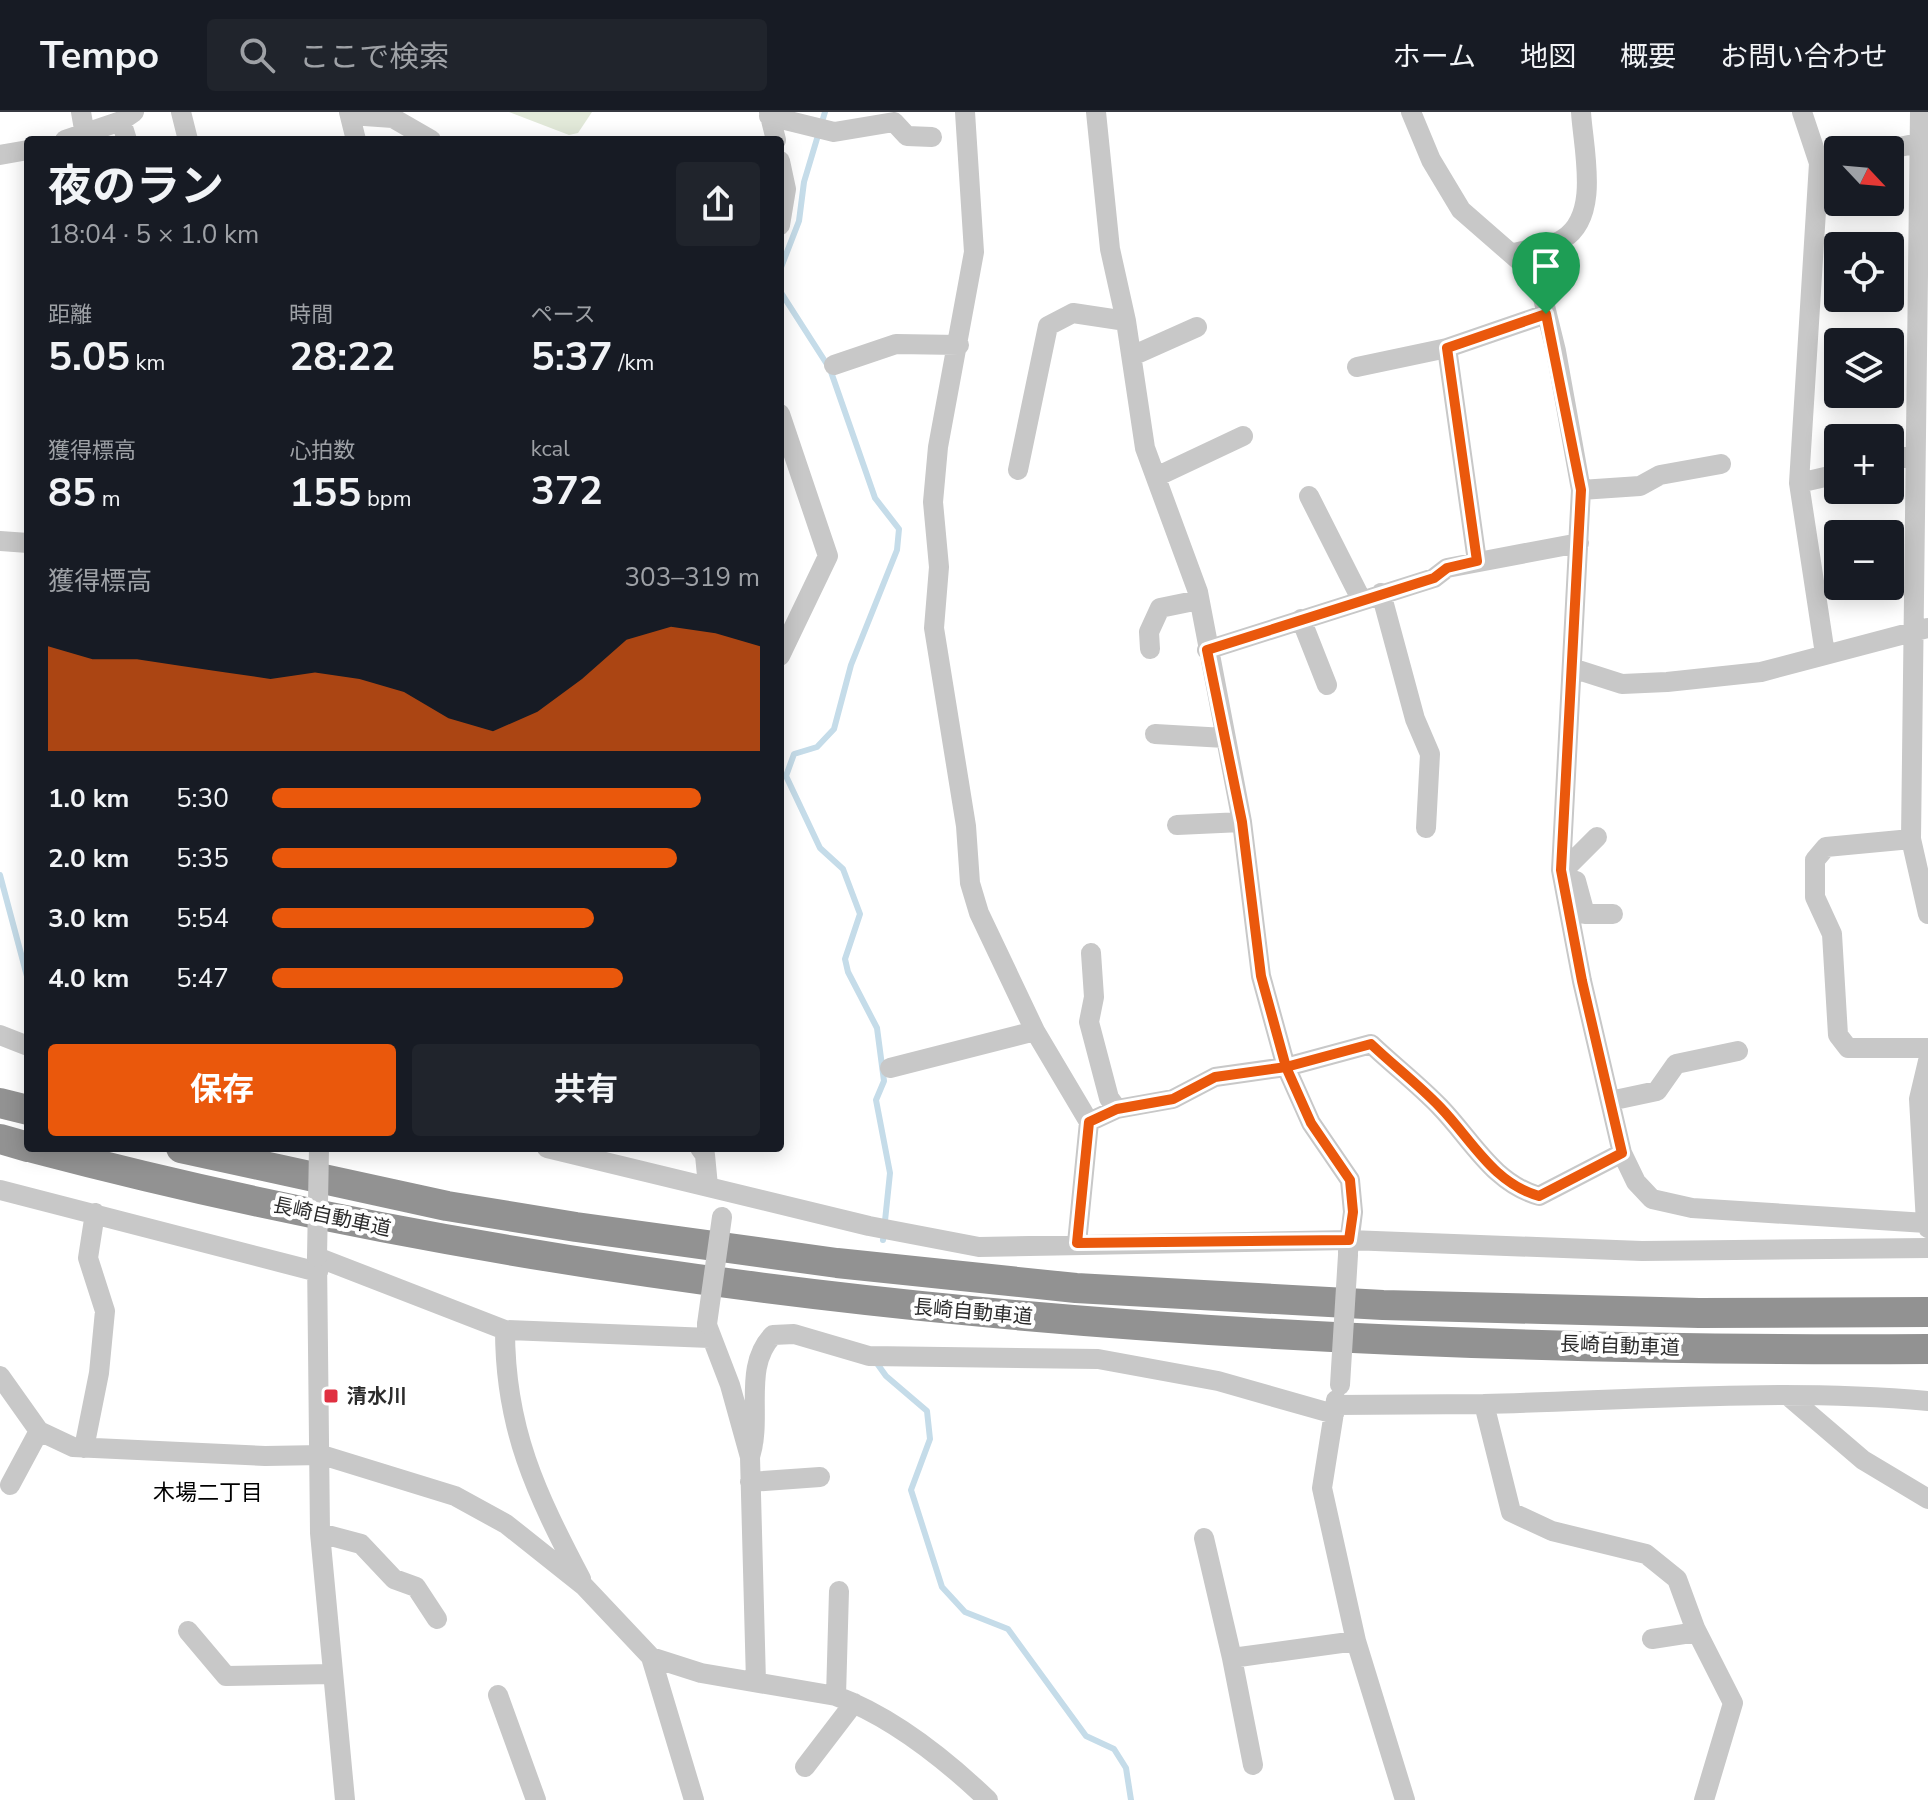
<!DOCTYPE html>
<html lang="ja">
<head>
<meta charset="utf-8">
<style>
  :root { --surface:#171b24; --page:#20242c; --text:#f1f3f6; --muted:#9ea1a6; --line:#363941; --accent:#ea580c }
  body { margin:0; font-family:"Nunito Sans","Noto Sans JP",sans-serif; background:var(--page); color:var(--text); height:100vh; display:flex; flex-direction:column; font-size:30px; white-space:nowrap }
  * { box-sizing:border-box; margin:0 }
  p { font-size:26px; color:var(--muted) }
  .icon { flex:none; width:44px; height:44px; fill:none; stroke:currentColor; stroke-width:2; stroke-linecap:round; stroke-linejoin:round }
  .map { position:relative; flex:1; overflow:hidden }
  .panel { position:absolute; left:24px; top:24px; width:760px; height:1016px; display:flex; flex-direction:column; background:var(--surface); border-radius:8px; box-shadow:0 4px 20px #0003 }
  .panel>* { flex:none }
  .needle { width:52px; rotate:116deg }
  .fabs { position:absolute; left:1824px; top:24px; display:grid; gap:16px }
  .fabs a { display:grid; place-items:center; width:80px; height:80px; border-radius:8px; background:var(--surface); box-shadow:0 4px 20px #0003; font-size:40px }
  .pin { position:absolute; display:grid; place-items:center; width:68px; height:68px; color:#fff; margin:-82px -34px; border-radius:50% 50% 50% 0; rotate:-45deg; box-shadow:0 0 8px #0007 }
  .pin .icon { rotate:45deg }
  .round { display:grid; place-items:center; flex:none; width:84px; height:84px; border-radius:8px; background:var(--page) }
  .summary { display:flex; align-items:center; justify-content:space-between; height:136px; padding:0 24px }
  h1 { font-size:44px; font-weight:700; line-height:60px }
  .figures { display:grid; grid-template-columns:repeat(3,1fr); gap:12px; height:136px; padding:8px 24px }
  .figures div { display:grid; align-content:center }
  .figures b { font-size:40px; font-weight:700 }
  .figures small { font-size:22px; font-weight:400 }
  .figures p { font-size:22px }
  .chart { height:224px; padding:16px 24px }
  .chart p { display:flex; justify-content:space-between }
  .chart svg { width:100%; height:144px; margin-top:8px; fill:var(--accent); opacity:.7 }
  .action { display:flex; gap:16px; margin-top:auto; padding:16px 24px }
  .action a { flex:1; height:92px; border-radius:8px; background:var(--accent); color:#fff; font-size:32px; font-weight:700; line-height:92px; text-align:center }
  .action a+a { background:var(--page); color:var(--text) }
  ul { padding:0 24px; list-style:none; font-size:26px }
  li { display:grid; grid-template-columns:128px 96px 1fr; align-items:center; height:60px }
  li i { height:20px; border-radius:10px; background:var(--accent) }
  header { display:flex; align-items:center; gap:48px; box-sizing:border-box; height:112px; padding:0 40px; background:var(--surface); border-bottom:2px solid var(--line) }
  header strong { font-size:38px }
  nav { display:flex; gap:44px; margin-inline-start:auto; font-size:28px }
  .search { width:560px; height:72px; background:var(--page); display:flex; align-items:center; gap:20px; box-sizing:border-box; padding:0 28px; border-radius:8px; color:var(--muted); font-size:30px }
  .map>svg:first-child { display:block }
  .green { fill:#e2e9d9 }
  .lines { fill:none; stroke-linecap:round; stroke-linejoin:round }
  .stream { stroke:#c5dce9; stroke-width:6 }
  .minor { stroke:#c8c8c8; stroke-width:20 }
  .highway { stroke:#929292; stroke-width:30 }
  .minor-bridge { stroke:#c8c8c8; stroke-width:20 }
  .route-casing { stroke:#fff; stroke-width:16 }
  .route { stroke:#ea580c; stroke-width:10 }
  .poi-dot { fill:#e03041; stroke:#fff; stroke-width:3 }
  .labels { text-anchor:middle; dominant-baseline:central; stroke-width:8; stroke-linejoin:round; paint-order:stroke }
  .street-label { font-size:20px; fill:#2b2b2b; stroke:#fff }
  .poi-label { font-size:20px; font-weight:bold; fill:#2b2b2b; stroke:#fff; text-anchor:start }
  .neighbourhood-label { font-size:22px; fill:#000; stroke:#fff }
</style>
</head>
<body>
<header>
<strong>Tempo</strong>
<div class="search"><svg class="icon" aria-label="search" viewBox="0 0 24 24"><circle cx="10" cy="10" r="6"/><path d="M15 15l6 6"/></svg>ここで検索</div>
<nav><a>ホーム</a><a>地図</a><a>概要</a><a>お問い合わせ</a></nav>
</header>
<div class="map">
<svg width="1928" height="1688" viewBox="0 0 1928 1688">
  <rect width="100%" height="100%" fill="#fff"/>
  <path class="green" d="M509,0H592L578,21L569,23Z"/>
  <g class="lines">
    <path class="stream" d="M780,158L799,109L804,70L825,0
      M780,179L830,257L875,386L899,417L897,438L851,553L834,617L817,635L794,642L786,664L820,736L843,757L860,802L845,847L848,860L877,916L884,969L876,988L890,1061L883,1128
      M0,763L28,868
      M876,1250L886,1264L927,1299L930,1327L911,1378L942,1475L965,1500L1008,1517L1086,1624L1114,1637L1126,1656L1131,1688"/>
    <path class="minor" d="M81,0L85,23
      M181,0L188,28
      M349,0L356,28
      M769,0L776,28
      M965,0L974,140L938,335L933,390L939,455L934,516L966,714L970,771L979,801L1035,919L1089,1010L1117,997L1173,987L1215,965L1286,955L1371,932C1393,953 1419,973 1440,995C1472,1028 1493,1071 1539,1084L1622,1041
      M1096,0L1110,137L1126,209L1145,336L1198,480L1242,710L1261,864L1286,955L1311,1011L1350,1068L1353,1100L1348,1140
      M1411,0L1431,48L1461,98L1531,159L1541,178L1556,239L1581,378L1561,758L1582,869L1622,1041L1636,1070L1652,1087L1692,1096L1926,1111L1928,1116
      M1802,0L1819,51L1838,47
      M1920,0L1911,727L1928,802
      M350,3L393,6L431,28
      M769,4L834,20L894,10L907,24L932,25
      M121,9L127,28
      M65,28L121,9L134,0
      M1885,38L1928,29
      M0,43L28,38
      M780,49L786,77L780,113
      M1819,51L1799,371L1825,542
      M1514,141C1528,137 1550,135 1563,127C1601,104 1583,36 1581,0
      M1447,236L1477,449
      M1132,244L1197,215
      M834,253L896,232L959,233
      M1357,255L1447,236L1546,202
      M780,302L828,444L780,544
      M1890,349L1914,343
      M1018,358L1048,214L1073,201L1126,209
      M1156,365L1243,324
      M1799,371L1838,362
      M1581,378L1640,374L1660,363L1721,352
      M1309,384L1361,487
      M0,429L28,431
      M1381,481L1415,607L1430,642L1426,716
      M1301,507L1327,573
      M1150,537L1149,520L1160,496L1199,488
      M1207,538L1434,466L1447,456L1579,431
      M1572,556L1622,572L1667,570L1761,560L1928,516
      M1155,622L1225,626
      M1177,713L1242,710
      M1911,727L1826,735L1815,748V785L1832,822L1838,923L1848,936H1928
      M1562,760L1597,725
      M1563,766L1576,769L1585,802H1613
      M1091,841L1094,885L1089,910L1109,986L1117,997
      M0,923L28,934
      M890,956L1035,919
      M1610,989L1657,979L1676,952L1738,939
      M547,1036L869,1114L979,1135L1349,1128L1642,1139L1928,1136
      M700,1036L705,1043L708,1074
      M0,1078L318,1160
      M1926,1111L1919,987L1928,949
      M1077,1131L1089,1010
      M707,1213L730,1273L750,1345L756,1570
      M505,1218C505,1317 536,1381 581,1467
      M0,1264L39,1319L73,1335L265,1344L322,1343L455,1384L506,1412L584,1474L651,1545L694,1688
      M1787,1283L1863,1348L1928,1387
      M1336,1288L1322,1376L1356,1529L1405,1688
      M1484,1292C1632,1288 1781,1276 1928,1289
      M1335,1293L1484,1292L1511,1400L1552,1419L1646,1442L1677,1467L1695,1516L1733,1591L1704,1688
      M84,1336L99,1261L105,1199L88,1146L95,1101
      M750,1345C763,1304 742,1255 773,1223L794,1222L869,1244L1098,1247L1218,1269L1334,1302
      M750,1370L820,1365
      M10,1373L39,1319
      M320,1421L361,1432L394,1467L416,1475L437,1507
      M1204,1426L1232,1546L1356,1529
      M188,1519L226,1564L331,1562
      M1652,1527L1697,1520
      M651,1545L701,1561L836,1584C893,1605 945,1647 988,1688
      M1232,1546L1253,1653
      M498,1583L536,1688
      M836,1584L839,1479
      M805,1655L854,1591
      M345,1688L320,1421L317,1145L505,1218L710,1226"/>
    <path class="highway" d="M0,991L28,998
      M0,1027L28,1035
      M33,1036C651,1199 1291,1241 1928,1237
      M181,1036L447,1094L576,1115L837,1151L1076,1176L1383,1193L1699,1201L1928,1200"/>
    <path class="minor-bridge" d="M317,1145L319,1036
      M707,1212L722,1105
      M1340,1273L1348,1143"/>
  </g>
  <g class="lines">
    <defs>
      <path id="route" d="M1546,202L1447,236L1477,449L1447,456L1434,466L1207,538L1242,710L1261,864L1286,955L1311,1011L1350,1068L1353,1100L1349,1128L1077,1131L1089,1010L1117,997L1173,987L1215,965L1286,955L1371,932C1393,953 1419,973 1440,995C1472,1028 1493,1071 1539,1084L1622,1041L1582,869L1561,758L1581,378L1546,202"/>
    </defs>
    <use href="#route" class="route-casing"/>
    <use href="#route" class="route"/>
  </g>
  <rect class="poi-dot" x="323" y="1276" width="16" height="16" rx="4"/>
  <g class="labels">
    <g class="street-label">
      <text transform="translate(332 1105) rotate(12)">長崎自動車道</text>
      <text transform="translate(973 1200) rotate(5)">長崎自動車道</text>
      <text transform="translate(1620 1234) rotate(2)">長崎自動車道</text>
    </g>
    <g class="poi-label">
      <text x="347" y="1284">清水川</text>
    </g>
    <g class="neighbourhood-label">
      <text x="208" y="1381">木場二丁目</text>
    </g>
  </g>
</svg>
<div class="fabs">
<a><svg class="needle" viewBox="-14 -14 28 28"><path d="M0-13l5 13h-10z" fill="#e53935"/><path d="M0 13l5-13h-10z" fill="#9ea1a6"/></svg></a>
<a><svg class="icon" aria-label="locate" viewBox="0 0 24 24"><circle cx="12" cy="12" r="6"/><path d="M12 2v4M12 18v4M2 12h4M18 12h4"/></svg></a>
<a><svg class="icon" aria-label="layers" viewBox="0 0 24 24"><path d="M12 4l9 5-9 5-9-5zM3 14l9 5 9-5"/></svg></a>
<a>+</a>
<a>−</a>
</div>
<div class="pin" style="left:1546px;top:202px;background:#1e9e55"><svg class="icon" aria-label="arrive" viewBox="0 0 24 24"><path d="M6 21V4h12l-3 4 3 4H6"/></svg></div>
<section class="panel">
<div class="summary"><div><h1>夜のラン</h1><p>18:04 · 5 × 1.0 km</p></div><a class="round"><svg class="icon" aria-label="share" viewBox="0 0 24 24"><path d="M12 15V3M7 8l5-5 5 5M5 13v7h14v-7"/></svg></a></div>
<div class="figures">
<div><p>距離</p><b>5.05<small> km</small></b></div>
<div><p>時間</p><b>28:22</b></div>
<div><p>ペース</p><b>5:37<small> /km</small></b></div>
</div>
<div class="figures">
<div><p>獲得標高</p><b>85<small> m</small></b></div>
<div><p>心拍数</p><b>155<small> bpm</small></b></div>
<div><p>kcal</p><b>372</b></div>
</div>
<div class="chart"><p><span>獲得標高</span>303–319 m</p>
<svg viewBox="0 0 160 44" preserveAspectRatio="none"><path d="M0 44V12L10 16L20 16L30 18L40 20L50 22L60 20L70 22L80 26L90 34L100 38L110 32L120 22L130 10L140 6L150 8L160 12V44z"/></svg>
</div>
<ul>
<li><b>1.0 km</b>5:30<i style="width:88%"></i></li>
<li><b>2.0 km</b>5:35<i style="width:83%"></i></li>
<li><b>3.0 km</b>5:54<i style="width:66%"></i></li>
<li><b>4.0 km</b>5:47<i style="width:72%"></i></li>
</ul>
<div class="action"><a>保存</a><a>共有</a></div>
</section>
</div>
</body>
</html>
